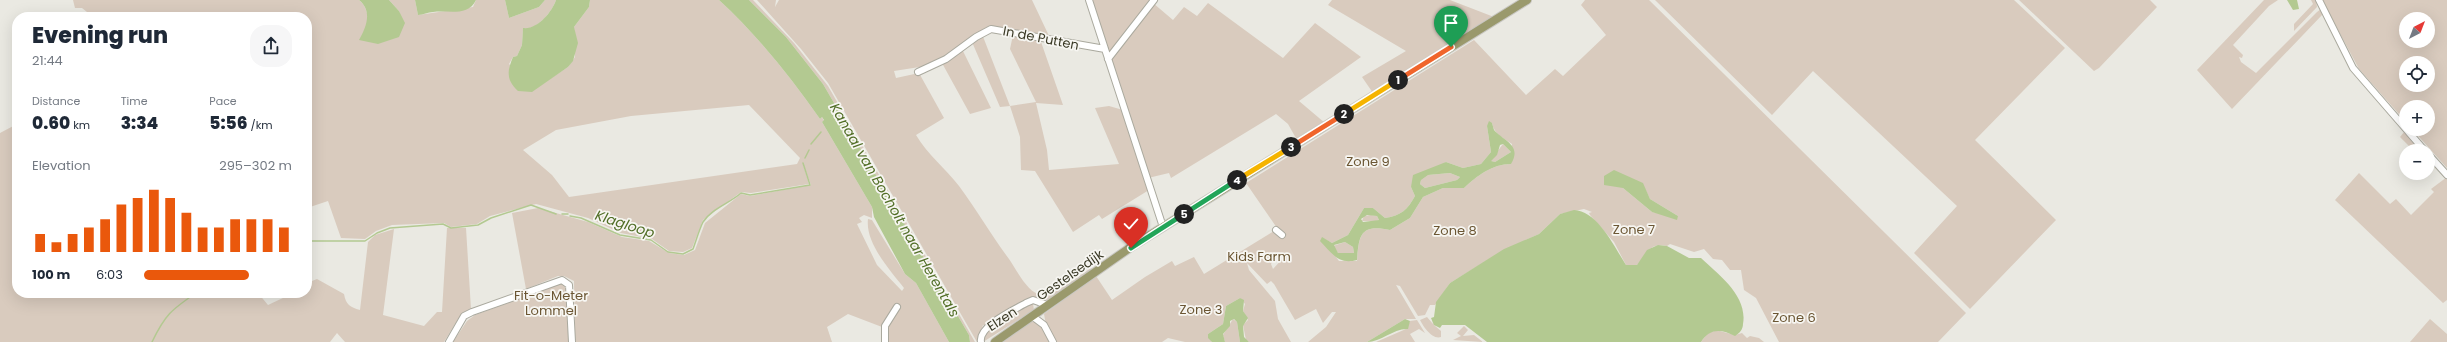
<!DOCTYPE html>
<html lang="en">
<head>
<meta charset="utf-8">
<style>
  :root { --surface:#fff; --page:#f6f6f7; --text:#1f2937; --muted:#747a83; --accent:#ea580c }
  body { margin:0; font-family:Poppins,sans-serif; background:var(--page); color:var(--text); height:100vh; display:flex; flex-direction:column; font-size:15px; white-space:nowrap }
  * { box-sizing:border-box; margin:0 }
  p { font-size:13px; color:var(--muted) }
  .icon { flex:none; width:22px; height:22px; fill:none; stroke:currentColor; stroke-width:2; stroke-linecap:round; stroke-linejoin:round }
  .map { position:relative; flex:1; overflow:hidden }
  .sheet { position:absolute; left:12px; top:12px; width:300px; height:286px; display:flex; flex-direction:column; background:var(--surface); border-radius:16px; box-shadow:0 4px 16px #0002 }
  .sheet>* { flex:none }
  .needle { width:26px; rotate:42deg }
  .fabs { position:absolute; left:2399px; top:12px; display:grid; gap:8px }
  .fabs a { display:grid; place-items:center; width:36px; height:36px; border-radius:50%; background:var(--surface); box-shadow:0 4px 16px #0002; font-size:20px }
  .pin { position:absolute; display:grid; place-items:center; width:34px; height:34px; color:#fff; margin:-41px -17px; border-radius:50% 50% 50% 0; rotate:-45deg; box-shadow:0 0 4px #0007 }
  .pin .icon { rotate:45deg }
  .km { position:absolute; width:20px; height:20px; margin:-10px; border-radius:50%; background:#222; color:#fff; font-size:11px; line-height:20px; text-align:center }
  .round { display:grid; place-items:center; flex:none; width:42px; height:42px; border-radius:16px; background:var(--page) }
  .overview { display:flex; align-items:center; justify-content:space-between; height:68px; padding:0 20px }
  h1 { font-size:22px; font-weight:800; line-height:30px }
  .figures { display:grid; grid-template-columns:repeat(3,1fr); gap:6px; height:68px; padding:4px 20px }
  .figures div { display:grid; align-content:center }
  .figures b { font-size:17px; font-weight:800 }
  .figures small { font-size:11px; font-weight:400 }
  .figures p { font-size:11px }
  .chart { height:112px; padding:8px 20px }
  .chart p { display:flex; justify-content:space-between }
  .chart svg { width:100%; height:72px; margin-top:4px; stroke:var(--accent); stroke-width:6 }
  ul { padding:0 20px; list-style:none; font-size:13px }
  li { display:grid; grid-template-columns:64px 48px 1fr; align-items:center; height:30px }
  li i { height:10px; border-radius:5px; background:var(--accent) }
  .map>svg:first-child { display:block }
  .green { fill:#d9cbbe; fill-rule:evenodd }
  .water { fill:#b3c991; fill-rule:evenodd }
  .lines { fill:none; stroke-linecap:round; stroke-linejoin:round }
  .stream { stroke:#b3c991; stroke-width:1.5 }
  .minor-casing { stroke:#aaa99e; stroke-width:8 }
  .major-casing { stroke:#c8c7c2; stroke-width:10 }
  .minor { stroke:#fff; stroke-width:6 }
  .major { stroke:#9a996c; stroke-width:8 }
  .split-1-casing { stroke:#fff; stroke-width:8 }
  .split-2-casing { stroke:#fff; stroke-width:8 }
  .split-3-casing { stroke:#fff; stroke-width:8 }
  .split-4-casing { stroke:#fff; stroke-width:8 }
  .split-5-casing { stroke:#fff; stroke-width:8 }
  .split-6-casing { stroke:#fff; stroke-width:8 }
  .split-1 { stroke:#f0652b; stroke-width:5 }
  .split-2 { stroke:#f5b400; stroke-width:5 }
  .split-3 { stroke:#f0652b; stroke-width:5 }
  .split-4 { stroke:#f5b400; stroke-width:5 }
  .split-5 { stroke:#22a559; stroke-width:5 }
  .split-6 { stroke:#22a559; stroke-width:5 }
  .labels { text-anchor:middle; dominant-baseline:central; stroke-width:3.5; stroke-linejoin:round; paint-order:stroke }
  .street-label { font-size:13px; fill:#393824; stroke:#f7f6f2 }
  .park-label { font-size:13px; fill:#6b5633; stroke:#f7f6f2 }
  .water-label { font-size:14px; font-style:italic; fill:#516e26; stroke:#f7f6f2 }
</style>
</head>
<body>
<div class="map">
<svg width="2447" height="342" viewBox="0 0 2447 342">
  <rect width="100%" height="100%" fill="#eae9e2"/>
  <path class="green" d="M73,0H359C368,7 369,19 366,29L401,18L399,11L389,0H415L418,15L473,7L476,0H505L509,18L539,7L545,0H556C552,12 537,30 523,29L522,45L517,56L513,57L509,64L536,88L568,67L575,57L574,27L589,7L590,0H719C757,35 790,76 820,119L822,117L824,121L822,122L872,207V218L864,215L859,218L862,222L857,224L877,265L902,291L904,288C890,270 865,243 868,219L872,220L905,274L916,283L949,342H887L882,327L848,314L827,327L832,342H575L574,281L564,276H558L526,289L512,213L538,208L588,222L622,237L649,241L669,253L684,255L695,250L705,223L741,194L750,196L811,185L803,164L809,184L751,193L741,192L703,220L692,248L683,252L669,251L652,239L621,233L588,218L536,204L490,216L477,224L451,227L444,223L392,225L376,231L365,239L341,238L328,201L307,208V17H84L87,12L82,8H75ZM749,105L800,158L797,164L569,197L552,175L523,150L556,130L631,116Z
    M749,0H753L794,43L828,86L975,342H970L969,335L823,84L786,37Z
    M757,0H776L775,7L779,0H1032L1050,38L991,26L985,28L944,58L926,66L894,71L896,78L919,73L944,118L916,135C928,155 945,168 959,186C977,210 991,235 1009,259C1016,269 1026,290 1038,294C1051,299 1080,275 1091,268L1093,270L1047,302L1036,299L986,326L983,325L977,342L828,83L801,49Z
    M1091,0H1152L1109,56Z
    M1332,0H1450L1494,17L1373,93L1362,77L1406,51L1328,5Z
    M1585,0H1649L1966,313L1938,342H1779L1756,298L1744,290L1741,270H1730L1722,260L1713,259L1704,249L1694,252L1670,244L1667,246C1649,242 1646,255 1637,265H1626L1614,242L1590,215L1589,213L1592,212L1584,209L1560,214L1539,234L1504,250L1450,283L1435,305H1430L1425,315L1418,316L1400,286L1396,285L1416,319H1405L1367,342H1308L1326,327L1336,312H1332L1323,323L1316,309L1295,320L1274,284L1271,281L1267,284L1247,263L1249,270L1275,301L1278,319L1291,342H1249L1246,340L1243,325L1248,320L1243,311L1245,304L1240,298L1226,306L1223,324L1208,334L1212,342H1185L1168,338L1162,342H1055L1046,325L1044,314L1096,276L1112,300L1145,277L1172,261L1175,266L1194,257L1204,274L1274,231L1277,228L1246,183L1474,40L1526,95L1555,69L1563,76L1606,35L1581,5ZM1492,123C1494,134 1503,138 1512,144L1511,164C1492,164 1477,176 1464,188H1443L1423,197L1410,218L1390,230C1361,224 1359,234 1357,261H1339L1322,238L1332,243L1348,235L1364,208H1373L1385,218C1401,216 1408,209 1415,196L1411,187L1446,162L1463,168L1481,164L1491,152L1487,126ZM1642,183L1650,199L1678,216L1652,212L1623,188ZM1284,254L1285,256L1273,269L1271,264L1274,258Z
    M1655,0H2014L2065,48L1975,140L2056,220L1970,309L1914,253L1957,206L1813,71L1772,115Z
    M2019,0H2150L2157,7L2099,68L2094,71Z
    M2264,0H2278L2269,6L2233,45L2243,55L2242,58L2239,57L2241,62L2256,73L2317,12L2321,9L2323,14L2232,109L2197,70Z
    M2311,0H2316L2317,7L2294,31V24L2313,4Z
    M2322,0H2447V168L2412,129H2428V107H2406V122L2359,69ZM2406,19H2428V41H2406ZM2406,63H2428V85H2406Z
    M1153,3L1173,20L1184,7L1197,16L1208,3L1283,58L1315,23L1361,57L1299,101L1325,123L1297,140L1288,124L1276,114L1171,178L1169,173L1148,178L1110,61Z
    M982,34L1010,106L1036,102L1010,49L1013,35L1040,39L1063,105L1036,103L1047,150L1049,170L1119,164L1095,108L1109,106L1123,110L1149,190L1102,219L1099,215L1073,232L1035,171L1021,170L1020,137L1010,106L1000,107L972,42Z
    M962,49L991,108L970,114L942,63Z
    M17,124V293H258L268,305L285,297L284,293H307V283L317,279L344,294C346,305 350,307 360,310L368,242L375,235L394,229L383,315L424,326L437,312H442L447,228H466L471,309L458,319L444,342H345L337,333L330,342H0V133Z
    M2405,131L2423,151H2414L2400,137Z
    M1503,144L1511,152L1495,162L1490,161Z
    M1450,173L1460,177L1457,180L1425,188L1420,184L1421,180L1428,175Z
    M2359,173L2390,204L2396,199L2411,215L2434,192L2431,189L2447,177V300L2443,303L2335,200Z
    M1371,215L1377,216L1379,220L1376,221H1362L1364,216Z
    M1345,242L1353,247L1354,253H1338L1333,246Z
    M562,283L567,290L569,342H453L467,321L475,315Z
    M1028,304H1033L1034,310L983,342L986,331Z
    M1427,317L1433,324L1432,317L1434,325L1441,331V337C1432,340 1423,326 1420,320Z
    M1233,319L1237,322L1240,342H1225L1223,335Z
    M2430,319L2447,334V342H2410Z
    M1034,320L1040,324L1049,342H1003Z
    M1417,320L1425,333L1419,329L1410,334L1415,342H1376L1406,329L1410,321Z
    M1464,326L1468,330L1463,336L1474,335L1483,342L1453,340L1461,336L1457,333Z
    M1716,330L1735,335L1742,333L1747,338L1750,336L1759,338L1764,342H1701L1707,334Z"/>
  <path class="water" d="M359,0H389L399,11L405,23L399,37L378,44L359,40C366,28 373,11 359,0Z
    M415,0H476C468,17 449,10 433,12C428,12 423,15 418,15Z
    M505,0H545L539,7L509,18Z
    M556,0H590L589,7L574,27L578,43L573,61L568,67L532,92L518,91C506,80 507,71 513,57L517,56L522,45L523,28C537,30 552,12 556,0Z
    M719,0H749L786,37L823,84L969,335L970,342H949L916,283L905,274L874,217L872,207L822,122L824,120L822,117L820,119C790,76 757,35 719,0Z
    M2287,0H2297L2299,9L2293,10Z
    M1489,121L1492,123L1494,130C1505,142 1522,145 1511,164C1492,164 1477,176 1464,188H1443L1423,197L1410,218L1390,230C1361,224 1359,234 1357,260C1338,265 1332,253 1320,241L1322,237L1332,243L1348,235L1364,208H1373L1385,218C1401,216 1408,209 1415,196L1411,187L1413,175L1446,162L1463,168L1481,164L1491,152L1487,126ZM1503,144L1511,152L1495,162L1491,161L1497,155L1500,145ZM1450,173L1460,177L1457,180L1425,188L1420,184L1421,180L1428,175ZM1367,215L1377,216L1379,220L1363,222L1361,219ZM1345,242L1353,247L1354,253H1338L1334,245Z
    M1614,170L1643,183L1650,199L1678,216L1677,220L1652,212L1623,188L1604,185V176Z
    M1574,210C1598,211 1615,248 1626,265H1637L1647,250L1658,245L1667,246L1689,258H1701C1719,275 1748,296 1743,324C1743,329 1740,333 1735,336C1721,329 1710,328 1701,342H1487L1465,325H1442L1440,328L1434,325L1431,318L1434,317L1436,302L1450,283L1504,249L1539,234L1560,214Z
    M1240,298L1244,300L1243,311L1248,318L1243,326L1244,337L1249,342H1240L1237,322L1234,319L1230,321V326L1223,334L1225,342H1212L1208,338V334L1223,324L1226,306Z
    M1405,319L1410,321L1408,329C1394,328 1381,342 1367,342Z"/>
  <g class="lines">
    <path class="stream" d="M811,144L821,132
      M805,158L809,150
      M562,214H568
      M570,216L581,218L620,235L651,240L668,252L683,254L693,249C696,241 699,230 703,222C711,209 730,203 741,193L750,195L810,185L803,163
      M307,241H365L377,233L390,228L443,224L451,228L478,225L491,218L531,205L556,214
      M152,342C165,315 171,310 196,293"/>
    <defs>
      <path id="minor" d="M1089,0L1163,227
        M2319,0L2353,68L2425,151
        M1108,59L1154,0
        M918,72L946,59L976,37L991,29L1105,49
        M2428,154L2447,175
        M1276,230L1282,235
        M1032,316L1044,325L1053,342
        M449,342L464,316L472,312L562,280L569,285L572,342
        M885,342V326L897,307
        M981,342C978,326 1014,310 1026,303L1033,300L1047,305"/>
      <path id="major" d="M995,342L1131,247L1527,0"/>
    </defs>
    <use href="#minor" class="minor-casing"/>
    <use href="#major" class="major-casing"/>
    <use href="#minor" class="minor"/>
    <use href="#major" class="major"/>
  </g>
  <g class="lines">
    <defs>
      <path id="split-1" d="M1398,80L1451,47"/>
      <path id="split-2" d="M1344,114L1398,80"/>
      <path id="split-3" d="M1291,147L1344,114"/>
      <path id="split-4" d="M1237,180L1291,147"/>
      <path id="split-5" d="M1184,214L1237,180"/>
      <path id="split-6" d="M1131,248L1184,214"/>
    </defs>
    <use href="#split-1" class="split-1-casing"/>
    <use href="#split-2" class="split-2-casing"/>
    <use href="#split-3" class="split-3-casing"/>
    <use href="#split-4" class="split-4-casing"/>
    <use href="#split-5" class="split-5-casing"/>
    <use href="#split-6" class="split-6-casing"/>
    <use href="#split-1" class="split-1"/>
    <use href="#split-2" class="split-2"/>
    <use href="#split-3" class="split-3"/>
    <use href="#split-4" class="split-4"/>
    <use href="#split-5" class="split-5"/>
    <use href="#split-6" class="split-6"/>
  </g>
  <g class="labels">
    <g class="street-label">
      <text transform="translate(1041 38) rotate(11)">In de Putten</text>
      <text transform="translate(1070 275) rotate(-35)">Gestelsedijk</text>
      <text transform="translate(1002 319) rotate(-33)">Elzen</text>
    </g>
    <g class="park-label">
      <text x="1368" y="161">Zone 9</text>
      <text x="1634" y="229">Zone 7</text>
      <text x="1455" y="230">Zone 8</text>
      <text x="1259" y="256">Kids Farm</text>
      <text x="551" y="295">Fit-o-Meter<tspan x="551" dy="15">Lommel</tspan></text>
      <text x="1201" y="309">Zone 3</text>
      <text x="1794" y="317">Zone 6</text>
    </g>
    <g class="water-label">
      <text transform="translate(895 210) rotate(60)">Kanaal van Bocholt naar Herentals</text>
      <text transform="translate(625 224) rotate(18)">Klagloop</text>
    </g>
  </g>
</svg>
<div class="fabs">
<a><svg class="needle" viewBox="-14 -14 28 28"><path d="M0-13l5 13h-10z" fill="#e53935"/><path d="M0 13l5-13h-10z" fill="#747a83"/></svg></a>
<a><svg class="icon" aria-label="locate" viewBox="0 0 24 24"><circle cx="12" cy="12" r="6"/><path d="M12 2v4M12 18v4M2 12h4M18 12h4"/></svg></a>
<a>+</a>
<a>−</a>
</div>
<div class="pin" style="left:1451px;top:47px;background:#1e9e55"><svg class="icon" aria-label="arrive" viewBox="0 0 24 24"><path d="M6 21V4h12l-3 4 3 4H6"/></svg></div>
<div class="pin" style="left:1131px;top:248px;background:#d93025"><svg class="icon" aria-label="check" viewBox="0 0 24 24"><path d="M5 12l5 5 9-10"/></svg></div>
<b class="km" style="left:1398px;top:80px">1</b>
<b class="km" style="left:1344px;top:114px">2</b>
<b class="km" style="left:1291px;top:147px">3</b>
<b class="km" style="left:1237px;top:180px">4</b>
<b class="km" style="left:1184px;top:214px">5</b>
<section class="sheet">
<div class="overview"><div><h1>Evening run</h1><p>21:44</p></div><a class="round"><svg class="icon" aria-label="share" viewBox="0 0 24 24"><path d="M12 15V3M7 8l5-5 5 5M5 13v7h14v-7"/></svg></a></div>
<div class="figures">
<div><p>Distance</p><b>0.60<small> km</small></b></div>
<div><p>Time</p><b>3:34</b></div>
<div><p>Pace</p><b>5:56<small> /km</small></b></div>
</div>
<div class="chart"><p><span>Elevation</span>295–302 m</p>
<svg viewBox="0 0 160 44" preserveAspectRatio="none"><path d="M5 44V33M15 44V38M25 44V33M35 44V29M45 44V24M55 44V15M65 44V11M75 44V6M85 44V11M95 44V20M105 44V29M115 44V29M125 44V24M135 44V24M145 44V24M155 44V29"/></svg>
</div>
<ul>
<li><b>100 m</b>6:03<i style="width:71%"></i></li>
</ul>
</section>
</div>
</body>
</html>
